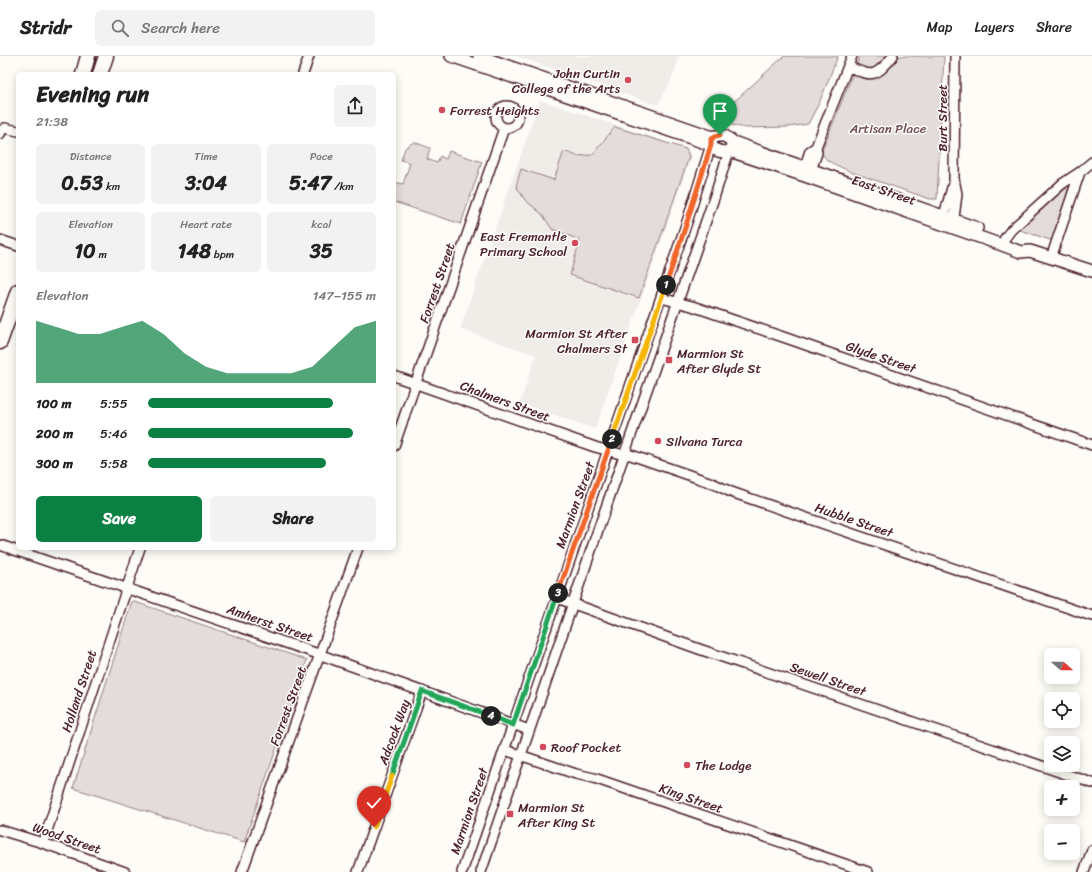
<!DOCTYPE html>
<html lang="en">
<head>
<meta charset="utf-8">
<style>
  :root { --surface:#fff; --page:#f2f2f2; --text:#222; --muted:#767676; --line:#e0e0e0; --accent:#0b8043 }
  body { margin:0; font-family:Sriracha,sans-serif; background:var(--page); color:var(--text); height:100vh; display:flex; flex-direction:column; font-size:15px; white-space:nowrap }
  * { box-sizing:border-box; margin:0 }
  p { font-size:13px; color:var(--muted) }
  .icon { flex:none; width:22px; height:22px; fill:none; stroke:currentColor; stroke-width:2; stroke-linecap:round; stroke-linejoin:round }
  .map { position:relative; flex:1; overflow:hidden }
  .side { position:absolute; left:16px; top:16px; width:380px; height:478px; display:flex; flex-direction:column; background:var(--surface); border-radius:6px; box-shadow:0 2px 10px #0003 }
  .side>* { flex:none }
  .needle { width:26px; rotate:110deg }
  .fabs { position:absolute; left:1044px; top:592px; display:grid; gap:8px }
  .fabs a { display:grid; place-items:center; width:36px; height:36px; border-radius:6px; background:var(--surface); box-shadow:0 2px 10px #0003; font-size:20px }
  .pin { position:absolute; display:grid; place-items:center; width:34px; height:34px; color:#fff; margin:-41px -17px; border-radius:50% 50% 50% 0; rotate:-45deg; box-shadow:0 0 4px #0007 }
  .pin .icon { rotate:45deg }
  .km { position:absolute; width:20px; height:20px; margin:-10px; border-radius:50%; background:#222; color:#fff; font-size:11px; line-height:20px; text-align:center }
  .round { display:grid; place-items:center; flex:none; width:42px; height:42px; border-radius:6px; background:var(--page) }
  .head { display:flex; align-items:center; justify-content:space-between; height:68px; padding:0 20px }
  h1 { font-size:22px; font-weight:700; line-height:30px }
  .metrics { display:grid; grid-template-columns:repeat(3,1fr); gap:6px; height:68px; padding:4px 20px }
  .metrics div { display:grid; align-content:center; border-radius:6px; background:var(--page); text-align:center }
  .metrics b { font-size:20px; font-weight:700 }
  .metrics small { font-size:11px; font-weight:400 }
  .metrics p { font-size:11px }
  .chart { height:112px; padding:8px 20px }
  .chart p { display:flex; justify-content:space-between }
  .chart svg { width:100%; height:72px; margin-top:4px; fill:var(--accent); opacity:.7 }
  .button { display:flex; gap:8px; margin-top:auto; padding:8px 20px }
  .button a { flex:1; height:46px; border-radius:6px; background:var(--accent); color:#fff; font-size:16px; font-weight:700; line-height:46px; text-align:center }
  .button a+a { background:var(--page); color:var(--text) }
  ul { padding:0 20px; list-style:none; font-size:13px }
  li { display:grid; grid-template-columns:64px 48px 1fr; align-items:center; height:30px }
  li i { height:10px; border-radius:5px; background:var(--accent) }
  header { display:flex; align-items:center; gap:24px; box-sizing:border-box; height:56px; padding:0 20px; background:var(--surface); border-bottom:1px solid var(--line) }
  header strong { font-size:19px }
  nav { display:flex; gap:22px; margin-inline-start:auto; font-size:14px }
  .search { width:280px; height:36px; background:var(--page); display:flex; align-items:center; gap:10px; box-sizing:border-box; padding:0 14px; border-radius:6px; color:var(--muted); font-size:15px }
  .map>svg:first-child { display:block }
  .built { fill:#f0ece8 }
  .green { fill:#e3dcda; stroke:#967e82 }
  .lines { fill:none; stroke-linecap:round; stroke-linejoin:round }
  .minor-casing { stroke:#4a1f2b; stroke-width:12 }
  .tertiary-casing { stroke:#4a1f2b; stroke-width:14 }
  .primary-casing { stroke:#4a1f2b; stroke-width:17 }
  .minor { stroke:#fdfcf7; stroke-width:9 }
  .tertiary { stroke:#fdfcf7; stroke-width:11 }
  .primary { stroke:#fdfcf7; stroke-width:14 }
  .split-1-casing { stroke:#fff; stroke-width:8 }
  .split-2-casing { stroke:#fff; stroke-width:8 }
  .split-3-casing { stroke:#fff; stroke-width:8 }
  .split-4-casing { stroke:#fff; stroke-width:8 }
  .split-5-casing { stroke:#fff; stroke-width:8 }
  .split-6-casing { stroke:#fff; stroke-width:8 }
  .split-1 { stroke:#f0652b; stroke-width:5 }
  .split-2 { stroke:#f5b400; stroke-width:5 }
  .split-3 { stroke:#f0652b; stroke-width:5 }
  .split-4 { stroke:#22a559; stroke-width:5 }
  .split-5 { stroke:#22a559; stroke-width:5 }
  .split-6 { stroke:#f5b400; stroke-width:5 }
  .poi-dot { fill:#d1495b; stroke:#fdfcf7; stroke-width:1.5 }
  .labels { text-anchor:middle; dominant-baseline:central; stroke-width:3; stroke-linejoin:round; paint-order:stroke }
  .poi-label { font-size:13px; fill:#4a1f2b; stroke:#fdfcf7; text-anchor:start }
  .street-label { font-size:13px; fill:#4a1f2b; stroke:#fdfcf7 }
  .park-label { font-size:13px; fill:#704e57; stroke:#fdfcf7 }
</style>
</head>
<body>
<header>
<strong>Stridr</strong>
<div class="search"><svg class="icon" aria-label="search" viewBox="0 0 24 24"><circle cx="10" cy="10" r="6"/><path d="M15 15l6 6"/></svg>Search here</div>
<nav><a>Map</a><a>Layers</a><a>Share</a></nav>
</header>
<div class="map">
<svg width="1092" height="816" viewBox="0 0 1092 816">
  <rect width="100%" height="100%" fill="#fdfcf7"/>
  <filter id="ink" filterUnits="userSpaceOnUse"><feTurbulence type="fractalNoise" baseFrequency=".025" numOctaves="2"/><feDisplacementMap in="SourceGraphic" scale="8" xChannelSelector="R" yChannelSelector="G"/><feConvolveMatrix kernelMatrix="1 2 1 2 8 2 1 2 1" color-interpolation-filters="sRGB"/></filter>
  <g filter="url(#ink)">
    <path class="built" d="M516,0H679L675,15L667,33L657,49Z
      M540,44L688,93L691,101L595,373L520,347L536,299L460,273Z"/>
    <path class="green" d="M784,0H838L820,45L808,68L789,71L746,72L713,65Z
      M860,0H944L937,143H930L851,116L828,105L821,97Z
      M615,71L686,93L689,101L639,242L570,219L580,184L552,173L542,158L525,144L516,130L521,113L554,124L564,95L577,100L592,99Z
      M414,86L430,92L427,103L437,107L440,100L446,103L449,95L482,106L461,168L394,146V126L403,128L410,107L401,104L405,92Z
      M1066,132L1069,136L1052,183L1050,184L1020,174L1019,172Z
      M132,545L307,604L244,786L73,732Z"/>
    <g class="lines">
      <defs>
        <path id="minor" d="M848,10C872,22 876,21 893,0
          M303,18L309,0
          M496 61a11 11 0 1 1 22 0a11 11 0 1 1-22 0Z
          M0,78L2,74L5,72L18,75
          M802,118L810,95L816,91L852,0
          M809,120L817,97L816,91
          M942,166L954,125
          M953,170L957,138L954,123L955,0
          M0,184L18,190
          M1002,189L1005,182L1011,174L1062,128L1080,116L1092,106
          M1051,202L1080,116
          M661,242L692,250L786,282L1092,389
          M394,320L595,391L624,399H631L712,427L731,436L1092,560
          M394,390L504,72
          M0,489L321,599L529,674
          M557,542L699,593L1092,727
          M505,694L576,718L594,722L868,816
          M0,774L43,787L125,816
          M43,787L140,492
          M242,816L358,492
          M358,816L422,635
          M462,816L687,166L711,89
          M481,816L598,474L714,142L729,95
          M1084,816L1092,794"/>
        <path id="tertiary" d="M451,0L711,89C715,95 721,97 729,95L733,89
          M479,0L713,81
          M711,89V85L715,80H725L733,86L977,172
          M730,95L805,120L1002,189L1021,196L1030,195L1092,215"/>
        <path id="primary" d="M83,18L88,0
          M100,18L106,0
          M0,286L18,235"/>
      </defs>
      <use href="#minor" class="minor-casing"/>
      <use href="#tertiary" class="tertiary-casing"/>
      <use href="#primary" class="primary-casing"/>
      <use href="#minor" class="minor"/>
      <use href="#tertiary" class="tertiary"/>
      <use href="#primary" class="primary"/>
    </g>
  </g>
  <g class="lines" filter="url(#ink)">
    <defs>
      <path id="split-1" d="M666,229L687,166L711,89V84L715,80L720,79"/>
      <path id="split-2" d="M612,383L666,229"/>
      <path id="split-3" d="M558,537L612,383"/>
      <path id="split-4" d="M491,660L513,669L558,537"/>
      <path id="split-5" d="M392,720L422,635L491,660"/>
      <path id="split-6" d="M374,771L392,720"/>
    </defs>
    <use href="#split-1" class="split-1-casing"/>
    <use href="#split-2" class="split-2-casing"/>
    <use href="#split-3" class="split-3-casing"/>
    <use href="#split-4" class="split-4-casing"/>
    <use href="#split-5" class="split-5-casing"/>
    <use href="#split-6" class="split-6-casing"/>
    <use href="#split-1" class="split-1"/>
    <use href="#split-2" class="split-2"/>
    <use href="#split-3" class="split-3"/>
    <use href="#split-4" class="split-4"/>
    <use href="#split-5" class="split-5"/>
    <use href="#split-6" class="split-6"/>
  </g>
  <g class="poi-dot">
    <circle cx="628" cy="24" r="4"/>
    <circle cx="442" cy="54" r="4"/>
    <circle cx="575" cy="187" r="4"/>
    <rect x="631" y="280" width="8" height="8" rx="2"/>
    <rect x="665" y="300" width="8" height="8" rx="2"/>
    <circle cx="658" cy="385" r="4"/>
    <circle cx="543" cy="691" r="4"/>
    <circle cx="687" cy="709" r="4"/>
    <rect x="506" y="754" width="8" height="8" rx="2"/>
  </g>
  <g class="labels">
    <g class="poi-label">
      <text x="620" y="17" text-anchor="end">John Curtin<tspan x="620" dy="15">College of the Arts</tspan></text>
      <text x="450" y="54">Forrest Heights</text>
      <text x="567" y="180" text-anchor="end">East Fremantle<tspan x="567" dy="15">Primary School</tspan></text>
      <text x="627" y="277" text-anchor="end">Marmion St After<tspan x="627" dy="15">Chalmers St</tspan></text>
      <text x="677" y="297">Marmion St<tspan x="677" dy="15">After Glyde St</tspan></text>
      <text x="666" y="385">Silvana Turca</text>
      <text x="551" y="691">Roof Pocket</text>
      <text x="695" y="709">The Lodge</text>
      <text x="518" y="751">Marmion St<tspan x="518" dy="15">After King St</tspan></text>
    </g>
    <g class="street-label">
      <text transform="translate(942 62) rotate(-90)">Burt Street</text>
      <text transform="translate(884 134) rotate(19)">East Street</text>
      <text transform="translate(437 227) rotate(-71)">Forrest Street</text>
      <text transform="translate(881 301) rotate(19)">Glyde Street</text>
      <text transform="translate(505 345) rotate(20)">Chalmers Street</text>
      <text transform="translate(575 449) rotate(-70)">Marmion Street</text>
      <text transform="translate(854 464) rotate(19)">Hubble Street</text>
      <text transform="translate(270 567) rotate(19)">Amherst Street</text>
      <text transform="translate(828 623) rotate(19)">Sewell Street</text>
      <text transform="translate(79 635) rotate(-72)">Holland Street</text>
      <text transform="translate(288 650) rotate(-70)">Forrest Street</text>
      <text transform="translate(394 676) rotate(-70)">Adcock Way</text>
      <text transform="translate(691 742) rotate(19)">King Street</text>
      <text transform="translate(469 755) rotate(-71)">Marmion Street</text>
      <text transform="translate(67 782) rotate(19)">Wood Street</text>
    </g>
    <g class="park-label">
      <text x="888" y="72">Artisan Place</text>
    </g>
  </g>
</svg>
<div class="fabs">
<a><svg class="needle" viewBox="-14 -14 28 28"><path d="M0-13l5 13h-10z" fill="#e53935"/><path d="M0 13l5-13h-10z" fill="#767676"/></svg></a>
<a><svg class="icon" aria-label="locate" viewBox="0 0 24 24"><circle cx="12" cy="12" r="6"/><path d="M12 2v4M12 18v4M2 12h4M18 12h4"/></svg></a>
<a><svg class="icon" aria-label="layers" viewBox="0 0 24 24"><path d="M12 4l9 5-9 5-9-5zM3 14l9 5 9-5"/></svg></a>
<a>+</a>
<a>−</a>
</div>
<div class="pin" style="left:720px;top:79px;background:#1e9e55"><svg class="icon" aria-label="arrive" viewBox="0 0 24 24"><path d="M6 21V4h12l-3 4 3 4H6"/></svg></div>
<div class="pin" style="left:374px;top:771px;background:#d93025"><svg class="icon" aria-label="check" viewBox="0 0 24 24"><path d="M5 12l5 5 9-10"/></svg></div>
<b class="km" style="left:666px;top:229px">1</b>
<b class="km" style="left:612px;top:383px">2</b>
<b class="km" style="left:558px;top:537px">3</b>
<b class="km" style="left:491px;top:660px">4</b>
<section class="side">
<div class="head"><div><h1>Evening run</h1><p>21:38</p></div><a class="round"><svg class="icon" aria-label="share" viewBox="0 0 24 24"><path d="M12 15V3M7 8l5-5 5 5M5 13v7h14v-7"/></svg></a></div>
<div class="metrics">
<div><p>Distance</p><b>0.53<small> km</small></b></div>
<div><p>Time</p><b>3:04</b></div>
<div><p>Pace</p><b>5:47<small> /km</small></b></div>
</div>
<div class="metrics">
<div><p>Elevation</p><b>10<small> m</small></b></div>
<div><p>Heart rate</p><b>148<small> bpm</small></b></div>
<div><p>kcal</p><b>35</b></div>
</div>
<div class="chart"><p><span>Elevation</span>147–155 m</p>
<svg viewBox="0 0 160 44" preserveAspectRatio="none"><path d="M0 44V6L10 10L20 14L30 14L40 10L50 6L60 14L70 26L80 34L90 38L100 38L110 38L120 38L130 34L140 22L150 10L160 6V44z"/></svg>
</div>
<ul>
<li><b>100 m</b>5:55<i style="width:81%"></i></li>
<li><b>200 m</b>5:46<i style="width:90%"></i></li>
<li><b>300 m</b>5:58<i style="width:78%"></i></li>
</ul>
<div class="button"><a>Save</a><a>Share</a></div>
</section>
</div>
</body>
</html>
